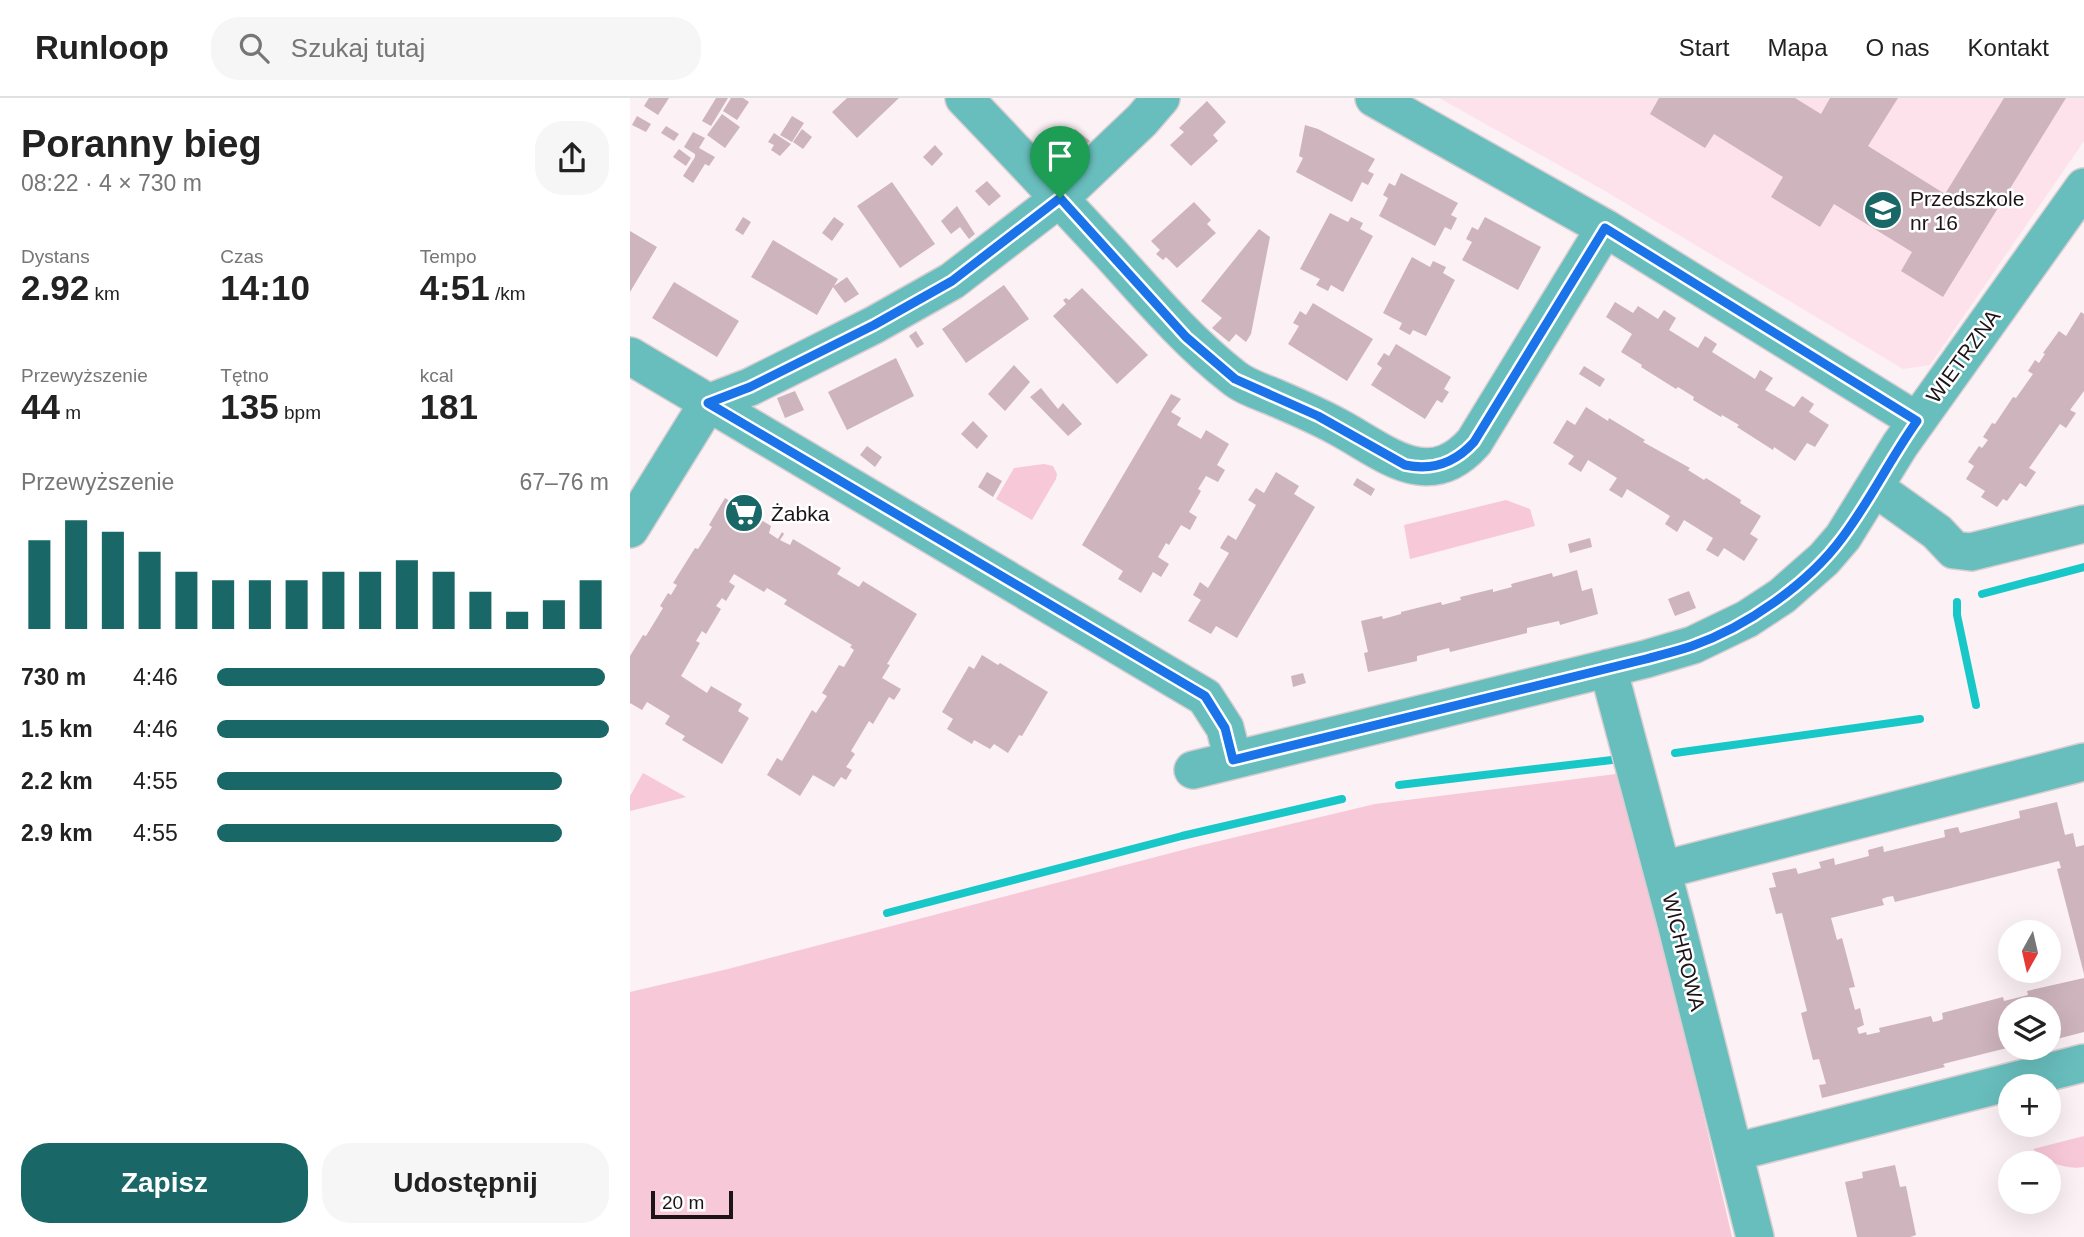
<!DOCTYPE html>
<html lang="pl">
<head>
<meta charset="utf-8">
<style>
  :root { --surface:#fff; --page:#f6f6f6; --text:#222; --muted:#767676; --line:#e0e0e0; --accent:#196767 }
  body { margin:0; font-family:Arial,sans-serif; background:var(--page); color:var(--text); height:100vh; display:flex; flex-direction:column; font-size:26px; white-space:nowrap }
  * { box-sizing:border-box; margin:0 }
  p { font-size:23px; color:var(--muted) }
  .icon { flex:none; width:38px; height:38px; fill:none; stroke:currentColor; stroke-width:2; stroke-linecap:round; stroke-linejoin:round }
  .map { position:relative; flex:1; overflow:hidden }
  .drawer { display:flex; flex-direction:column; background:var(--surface); width:630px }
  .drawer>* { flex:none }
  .needle { width:46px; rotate:188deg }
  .controls { position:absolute; left:1368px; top:822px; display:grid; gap:14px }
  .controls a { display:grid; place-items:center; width:63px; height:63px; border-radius:50%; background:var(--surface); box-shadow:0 7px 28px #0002; font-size:35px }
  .scale { position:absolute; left:21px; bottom:18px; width:82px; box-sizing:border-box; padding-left:7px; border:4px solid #1d1417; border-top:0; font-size:19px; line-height:24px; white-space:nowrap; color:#1d1417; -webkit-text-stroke:5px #fff; paint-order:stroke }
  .pin { position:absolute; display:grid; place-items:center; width:60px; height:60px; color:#fff; margin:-72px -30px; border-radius:50% 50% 50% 0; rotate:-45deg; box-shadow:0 0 7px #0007 }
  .pin .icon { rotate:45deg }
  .round { display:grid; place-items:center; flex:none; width:74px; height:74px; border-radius:28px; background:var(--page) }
  .overview { display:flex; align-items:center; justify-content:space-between; height:119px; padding:0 21px }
  h1 { font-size:38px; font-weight:800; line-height:52px }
  .figures { display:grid; grid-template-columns:repeat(3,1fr); gap:10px; height:119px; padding:7px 21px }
  .figures div { display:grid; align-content:center }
  .figures b { font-size:35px; font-weight:800 }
  .figures small { font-size:19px; font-weight:400 }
  .figures p { font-size:19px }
  .chart { height:196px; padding:14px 21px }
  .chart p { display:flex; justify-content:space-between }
  .chart svg { width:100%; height:126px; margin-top:7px; stroke:var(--accent); stroke-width:6 }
  .primary-button { display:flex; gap:14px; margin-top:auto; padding:14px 21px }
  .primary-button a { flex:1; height:80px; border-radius:28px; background:var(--accent); color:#fff; font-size:28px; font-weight:800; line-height:80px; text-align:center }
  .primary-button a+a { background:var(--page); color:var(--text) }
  ul { padding:0 21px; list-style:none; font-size:23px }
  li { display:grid; grid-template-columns:112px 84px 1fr; align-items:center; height:52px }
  li i { height:18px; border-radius:9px; background:var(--accent) }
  header { display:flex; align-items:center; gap:42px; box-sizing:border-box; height:98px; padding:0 35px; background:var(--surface); border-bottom:2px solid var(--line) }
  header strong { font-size:33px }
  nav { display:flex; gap:38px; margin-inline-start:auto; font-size:24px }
  .search { width:490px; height:63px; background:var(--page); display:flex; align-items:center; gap:18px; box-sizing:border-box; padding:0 24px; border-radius:28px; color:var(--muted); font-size:26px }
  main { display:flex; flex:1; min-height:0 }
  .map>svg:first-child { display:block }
  .built { fill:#fee2eb }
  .green { fill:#f7c8d7 }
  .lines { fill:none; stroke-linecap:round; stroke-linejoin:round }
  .stream { stroke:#18c8c8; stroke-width:8 }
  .building { fill:#ceb4bc }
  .minor-casing { stroke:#d8ced1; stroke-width:40 }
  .minor { stroke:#68bebd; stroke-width:37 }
  .route-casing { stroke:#fff; stroke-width:14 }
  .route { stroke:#1a73e8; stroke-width:9 }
  .labels { text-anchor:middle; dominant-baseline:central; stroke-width:5; stroke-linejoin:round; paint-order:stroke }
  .poi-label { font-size:21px; fill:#1d1417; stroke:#fff; text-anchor:start }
  .street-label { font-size:21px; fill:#1d1417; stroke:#fff }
</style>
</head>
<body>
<header>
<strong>Runloop</strong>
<div class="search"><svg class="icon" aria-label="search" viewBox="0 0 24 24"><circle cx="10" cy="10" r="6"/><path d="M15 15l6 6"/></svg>Szukaj tutaj</div>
<nav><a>Start</a><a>Mapa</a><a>O nas</a><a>Kontakt</a></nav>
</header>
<main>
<section class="drawer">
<div class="overview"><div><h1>Poranny bieg</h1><p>08:22 · 4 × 730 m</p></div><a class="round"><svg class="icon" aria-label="share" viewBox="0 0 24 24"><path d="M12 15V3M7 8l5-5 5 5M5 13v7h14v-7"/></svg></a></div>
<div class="figures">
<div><p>Dystans</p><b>2.92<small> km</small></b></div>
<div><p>Czas</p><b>14:10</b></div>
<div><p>Tempo</p><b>4:51<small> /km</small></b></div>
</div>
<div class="figures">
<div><p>Przewyższenie</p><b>44<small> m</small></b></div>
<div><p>Tętno</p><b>135<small> bpm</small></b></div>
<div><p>kcal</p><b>181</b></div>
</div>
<div class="chart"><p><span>Przewyższenie</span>67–76 m</p>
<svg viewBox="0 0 160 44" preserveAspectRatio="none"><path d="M5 44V13M15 44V6M25 44V10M35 44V17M45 44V24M55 44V27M65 44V27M75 44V27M85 44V24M95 44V24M105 44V20M115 44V24M125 44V31M135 44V38M145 44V34M155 44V27"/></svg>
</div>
<ul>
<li><b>730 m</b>4:46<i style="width:99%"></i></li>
<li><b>1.5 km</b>4:46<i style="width:100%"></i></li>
<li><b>2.2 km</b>4:55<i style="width:88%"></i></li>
<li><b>2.9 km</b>4:55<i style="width:88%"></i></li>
</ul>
<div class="primary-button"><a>Zapisz</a><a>Udostępnij</a></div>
</section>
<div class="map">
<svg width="1454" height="1139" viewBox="0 0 1454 1139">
  <rect width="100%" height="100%" fill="#fcf1f4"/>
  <path class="built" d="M809,0H1454V43L1300,267L1273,271L975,93Z"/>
  <path class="green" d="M414,366L423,368L427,376L426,381L402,422L366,401L384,370Z
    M876,402L900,411L905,428L780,461L774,427Z
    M13,675L56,699L0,713V698Z
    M986,676L1048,907L1102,1139H0V894L98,871L564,749L745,706Z
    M1454,1038V1069C1435,1072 1416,1064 1403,1051Z"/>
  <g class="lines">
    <path class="stream" d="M1352,496L1454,469
      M1327,504V517L1346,607
      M1045,655L1290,621
      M769,687L982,662
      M257,815L552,738L712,701"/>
  </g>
  <path class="building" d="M19,0H39L28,17L14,8Z
    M86,0H98L81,28L72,23Z
    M101,0H113L119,4L107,22L93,13Z
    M217,0H269L227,40L202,14Z
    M1029,0H1165L1191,16L1200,0H1268L1238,48L1315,96L1374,0H1436L1313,199L1271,173L1282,154L1204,106L1190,129L1141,99L1153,79L1084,36L1075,50L1020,16Z
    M577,3L596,24L583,37L588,43L561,68L540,47L554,34L549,30Z
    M92,16L110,29L95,50L77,37Z
    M7,18L21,26L16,34L2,27Z
    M162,18L174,25L162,44L150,37Z
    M675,27L688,31L745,61L738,73L744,76L738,87L732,84L722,104L666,74L673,60L669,58Z
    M36,28L49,36L44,43L31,35Z
    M172,31L182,39L173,51L163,44Z
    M445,31L460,43L454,49L440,37Z
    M63,34L75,40L69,50L85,59L79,68L75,66L63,85L53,78L65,59V56L54,49Z
    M144,35L161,46L150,58L141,52L144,47L138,44Z
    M305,47L313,56L302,68L293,59Z
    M49,51L61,60L56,68L43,59Z
    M771,75L828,105L821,117L827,120L821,132L815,129L805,148L749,118L758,100L753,97L759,85L765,88Z
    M357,83L371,98L359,108L345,93Z
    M262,84L305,146L270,170L227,108Z
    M564,104L581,122L577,126L586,135L547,170L536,159L533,162L526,156L530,152L521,143Z
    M327,108L345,136L339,141L330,129L321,136L311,123Z
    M700,115L718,124L721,119L733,125L730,131L743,138L713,194L701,187L698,193L686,187L690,181L670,171Z
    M113,119L121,124L113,137L105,132Z
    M204,119L214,126L202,143L192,135Z
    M855,119L911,149L888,192L832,162L842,144L836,141L842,129L848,132Z
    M629,131L640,139L621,236L616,244L606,236L599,244L582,230L592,220L571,203Z
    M0,133L27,149L0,194Z
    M143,142L208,181L204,188L217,179L229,196L215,205L203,189L187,217L121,179Z
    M782,159L800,169L803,163L816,169L813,175L825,182L796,238L783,232L780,237L769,231L772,225L753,215Z
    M44,184L109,223L87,259L22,220Z
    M374,187L399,221L336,265L312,231Z
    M452,190L518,257L487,286L423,218L436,206L433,202L436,200L439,202Z
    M985,204L1003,215L1008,208L1028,221L1034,212L1046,220L1039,232L1068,250L1075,238L1087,246L1082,254L1125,281L1130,272L1143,280L1135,292L1164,309L1172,298L1184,306L1179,314L1199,327L1185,349L1177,345L1165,363L1144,349L1143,352L1107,329L1109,327L1092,317L1091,319L1063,302L1064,299L1048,289L1046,291L1011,269L1012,267L991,254L1002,236L976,219Z
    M683,205L743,241L717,283L658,246L669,228L663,225L670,213L676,217Z
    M1451,214L1454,216V293L1440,312L1446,315L1436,330L1430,326L1399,370L1406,374L1396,389L1390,385L1377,403L1373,401L1367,409L1351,399L1355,393L1336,381L1344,368L1338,364L1349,348L1352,350L1358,342L1353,339L1362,325L1365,326L1383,299L1386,300L1403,276L1398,273L1405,262L1409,265L1415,256L1413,255L1429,233L1436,238Z
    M286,233L294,246L287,250L279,238Z
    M766,246L821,279L814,291L819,294L812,305L807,302L795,321L741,287L752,270L747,266L754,255L759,258Z
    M266,260L284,298L217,332L198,294Z
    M384,267L400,284L375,313L358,296Z
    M954,268L975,281L970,289L949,276Z
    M411,290L428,311L433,305L452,326L438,338L400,299Z
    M165,293L174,312L155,320L147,300Z
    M541,296L551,301L541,314L551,320L547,327L571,341L576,332L599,346L587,367L595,372L588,384L576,378L568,391L571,393L559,414L567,419L560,432L551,427L539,447L536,445L528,459L539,466L531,479L523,474L511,495L488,481L493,473L452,447Z
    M956,309L978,323L979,320L1015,342L1013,344L1060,370L1058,372L1074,382L1076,380L1111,402L1110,405L1131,418L1120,436L1128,441L1114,463L1094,450L1088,459L1076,452L1083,440L1054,422L1047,434L1035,426L1040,418L997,391L992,400L979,392L987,380L958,362L951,374L938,366L944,358L923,345L937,322L945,327Z
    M343,323L358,338L347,351L331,336Z
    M237,348L252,359L245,369L230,357Z
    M357,374L372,383L363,399L348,389Z
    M646,374L669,388L664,396L685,409L607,540L586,528L581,536L558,523L571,502L563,497L570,484L578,490L599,455L590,450L594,443L598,437L606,442L626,407L618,402L626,390L634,395Z
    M727,380L745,391L741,398L723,387Z
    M95,400L141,428L139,435L148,441L152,434L154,436L150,442L160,447L163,441L211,470L207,476L229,489L233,483L287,516L257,566L260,567L252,580L271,591L264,602L259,599L243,626L239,623L221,653L225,656L216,669L222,672L216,682L211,679L204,689L183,677L170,698L137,677L147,660L152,663L182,612L186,615L197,598L192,595L209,567L214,569L224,552L220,549L222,547L154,506L157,502L137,490L134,494L104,476L99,484L105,488L96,503L92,500L86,508L91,511L76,536L72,533L66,543L70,545L51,578L77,595L81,588L112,606L108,613L119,620L92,666L52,642L55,638L35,626L40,618L17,604L12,612L0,605V558L13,537L16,538L27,520L33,510L30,508L38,495L41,497L47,487L43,485L65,450L68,451L82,429L79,427Z
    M960,440L962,449L940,455L938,446Z
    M947,472L952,493L962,490L968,516L930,527L929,523L897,530V535L820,554L819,550L787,558V563L738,574L734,555L738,554L731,523L752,518L753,521L771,516V514L811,504L812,507L831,502L830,499L863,491V494L882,489L881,486L922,475L923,479Z
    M1059,493L1066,510L1045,518L1038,501Z
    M352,557L368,567L370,565L418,594L392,638L389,637L378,655L364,646L360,651L344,642L342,646L317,631L323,621L312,614L339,568L344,571Z
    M673,575L676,585L663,589L661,578Z
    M1427,704L1435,737L1443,735L1446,749L1454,747V876L1427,771L1431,770L1429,763L1265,804L1263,798L1257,799L1252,801L1254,807L1201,820L1207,842L1212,840L1225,889L1219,890L1225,912L1230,910L1234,927L1227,930L1229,936L1236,934L1237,937L1250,934L1249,930L1301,918L1303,924L1308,923L1313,921L1312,915L1373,899L1374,903L1398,897L1397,893L1454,880V934L1419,943V912H1381V949L1313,966L1315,969L1192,1000L1189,987L1196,986L1189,961L1183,962L1177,939L1171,915L1177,913L1152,815L1146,816L1139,790L1146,789L1142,775L1166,770L1168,776L1191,770L1189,764L1204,760L1205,767L1239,758L1238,752L1253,748L1254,754L1315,739L1314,732L1328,729L1330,735L1390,720L1389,713Z
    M1265,1067L1270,1089L1276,1088L1286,1137L1280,1139H1227L1215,1084L1233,1080L1232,1074Z"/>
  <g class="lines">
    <defs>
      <path id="minor" d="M334,0C383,51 432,103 480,155C519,198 557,243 603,279C615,289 632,294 646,300C667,309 688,318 708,329C755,354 798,396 844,344L975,130
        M744,0L975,130L1287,323
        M0,258L575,599L595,630L603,662
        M78,305L120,289L244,227L322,183L430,100L512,22L531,0
        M1244,389L1307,434L1324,452L1341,454L1454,426
        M0,431L78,305
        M978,570L1046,825L1125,1139
        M563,672L1016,561L1063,547L1117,521L1152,498L1194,461L1213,439L1270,347L1454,89
        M1032,772L1454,664
        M1105,1054L1454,965"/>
    </defs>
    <use href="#minor" class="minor-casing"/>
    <use href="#minor" class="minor"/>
  </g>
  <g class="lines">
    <defs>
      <path id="route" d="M430,100L556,239L605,281L688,318L775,367C803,373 825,365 844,344L975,130L1287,323C1260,361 1240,403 1212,440C1178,486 1116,529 1062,548C1047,553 1031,557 1016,561L603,662L595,630L575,598L78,305L120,289L244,227L322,183Z"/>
    </defs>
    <use href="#route" class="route-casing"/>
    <use href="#route" class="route"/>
  </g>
  <defs>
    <symbol id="school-disc" viewBox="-11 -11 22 22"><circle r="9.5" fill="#196767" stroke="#fff"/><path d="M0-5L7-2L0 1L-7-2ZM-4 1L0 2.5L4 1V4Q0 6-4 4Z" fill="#fff"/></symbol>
    <symbol id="supermarket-disc" viewBox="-11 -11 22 22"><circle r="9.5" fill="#196767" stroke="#fff"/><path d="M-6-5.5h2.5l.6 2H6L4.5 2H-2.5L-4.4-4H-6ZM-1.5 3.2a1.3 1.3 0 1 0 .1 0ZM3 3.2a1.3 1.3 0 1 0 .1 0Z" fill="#fff"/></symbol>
  </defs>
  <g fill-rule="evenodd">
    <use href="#school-disc" x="1231" y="90" width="44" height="44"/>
    <use href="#supermarket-disc" x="92" y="393" width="44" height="44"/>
  </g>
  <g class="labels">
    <g class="poi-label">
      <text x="1280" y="100">Przedszkole<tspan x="1280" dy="24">nr 16</tspan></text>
      <text x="141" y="415">Żabka</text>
    </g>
    <g class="street-label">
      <text transform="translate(1333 258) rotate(-54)">WIETRZNA</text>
      <text transform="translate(1054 854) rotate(76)">WICHROWA</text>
    </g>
  </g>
</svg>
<div class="controls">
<a><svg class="needle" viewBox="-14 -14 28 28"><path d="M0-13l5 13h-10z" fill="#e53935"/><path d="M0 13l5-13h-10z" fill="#767676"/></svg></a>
<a><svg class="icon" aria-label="layers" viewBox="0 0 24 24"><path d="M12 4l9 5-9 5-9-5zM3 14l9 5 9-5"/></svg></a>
<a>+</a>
<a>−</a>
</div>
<div class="scale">20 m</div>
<div class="pin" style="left:430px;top:100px;background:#1e9e55"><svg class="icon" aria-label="arrive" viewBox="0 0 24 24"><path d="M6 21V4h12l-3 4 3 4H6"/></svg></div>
</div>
</main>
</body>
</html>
